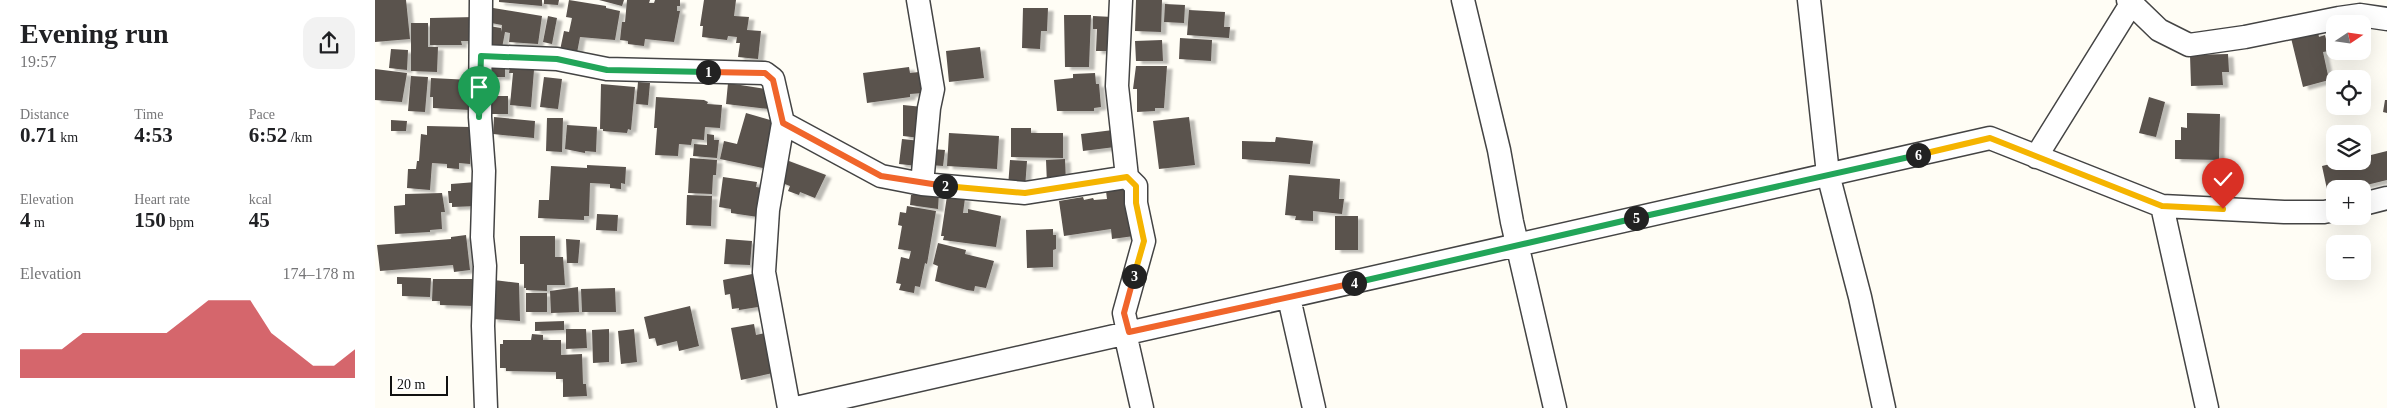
<!DOCTYPE html>
<html lang="en">
<head>
<meta charset="utf-8">
<style>
  :root { --surface:#fff; --page:#f2f2f2; --text:#202124; --muted:#757577; --accent:#c4262e }
  body { margin:0; font-family:Georgia,serif; background:var(--page); color:var(--text); height:100vh; display:flex; flex-direction:column; font-size:19px; white-space:nowrap }
  * { box-sizing:border-box; margin:0 }
  p { font-size:16px; color:var(--muted) }
  .icon { flex:none; width:28px; height:28px; fill:none; stroke:currentColor; stroke-width:2; stroke-linecap:round; stroke-linejoin:round }
  .map { position:relative; flex:1; overflow:hidden }
  .panel { display:flex; flex-direction:column; background:var(--surface); width:375px }
  .panel>* { flex:none }
  .needle { width:32px; rotate:77deg }
  .fabs { position:absolute; left:1951px; top:15px; display:grid; gap:10px }
  .fabs a { display:grid; place-items:center; width:45px; height:45px; border-radius:10px; background:var(--surface); box-shadow:0 5px 20px #0002; font-size:25px }
  .scale { position:absolute; left:15px; bottom:12px; width:58px; box-sizing:border-box; padding-left:5px; border:2px solid #111; border-top:0; font-size:14px; line-height:18px; white-space:nowrap; color:#111; -webkit-text-stroke:4px #fff; paint-order:stroke }
  .pin { position:absolute; display:grid; place-items:center; width:42px; height:42px; color:#fff; margin:-51px -21px; border-radius:50% 50% 50% 0; rotate:-45deg; box-shadow:0 0 5px #0007 }
  .pin .icon { rotate:45deg }
  .km { position:absolute; width:25px; height:25px; margin:-12px; border-radius:50%; background:#222; color:#fff; font-size:14px; line-height:25px; text-align:center }
  .round { display:grid; place-items:center; flex:none; width:52px; height:52px; border-radius:15px; background:var(--page) }
  .head { display:flex; align-items:center; justify-content:space-between; height:85px; padding:0 20px }
  h1 { font-size:28px; font-weight:700; line-height:38px }
  .metrics { display:grid; grid-template-columns:repeat(3,1fr); gap:8px; height:85px; padding:5px 20px }
  .metrics div { display:grid; align-content:center }
  .metrics b { font-size:21px; font-weight:700 }
  .metrics small { font-size:14px; font-weight:400 }
  .metrics p { font-size:14px }
  .chart { height:140px; padding:10px 20px }
  .chart p { display:flex; justify-content:space-between }
  .chart svg { width:100%; height:90px; margin-top:5px; fill:var(--accent); opacity:.7 }
  main { display:flex; flex:1; min-height:0 }
  .map>svg:first-child { display:block }
  .building { fill:#5a524d; filter:url(#shadow) }
  .lines { fill:none; stroke-linecap:round; stroke-linejoin:round }
  .minor-casing { stroke:#444; stroke-width:25 }
  .minor { stroke:#fff; stroke-width:22 }
  .split-1-casing { stroke:#fff; stroke-width:10 }
  .split-2-casing { stroke:#fff; stroke-width:10 }
  .split-3-casing { stroke:#fff; stroke-width:10 }
  .split-4-casing { stroke:#fff; stroke-width:10 }
  .split-5-casing { stroke:#fff; stroke-width:10 }
  .split-6-casing { stroke:#fff; stroke-width:10 }
  .split-7-casing { stroke:#fff; stroke-width:10 }
  .split-1 { stroke:#22a559; stroke-width:6 }
  .split-2 { stroke:#f0652b; stroke-width:6 }
  .split-3 { stroke:#f5b400; stroke-width:6 }
  .split-4 { stroke:#f0652b; stroke-width:6 }
  .split-5 { stroke:#22a559; stroke-width:6 }
  .split-6 { stroke:#22a559; stroke-width:6 }
  .split-7 { stroke:#f5b400; stroke-width:6 }
</style>
</head>
<body>
<main>
<section class="panel">
<div class="head"><div><h1>Evening run</h1><p>19:57</p></div><a class="round"><svg class="icon" aria-label="share" viewBox="0 0 24 24"><path d="M12 15V3M7 8l5-5 5 5M5 13v7h14v-7"/></svg></a></div>
<div class="metrics">
<div><p>Distance</p><b>0.71<small> km</small></b></div>
<div><p>Time</p><b>4:53</b></div>
<div><p>Pace</p><b>6:52<small> /km</small></b></div>
</div>
<div class="metrics">
<div><p>Elevation</p><b>4<small> m</small></b></div>
<div><p>Heart rate</p><b>150<small> bpm</small></b></div>
<div><p>kcal</p><b>45</b></div>
</div>
<div class="chart"><p><span>Elevation</span>174–178 m</p>
<svg viewBox="0 0 160 44" preserveAspectRatio="none"><path d="M0 44V30L10 30L20 30L30 22L40 22L50 22L60 22L70 22L80 14L90 6L100 6L110 6L120 22L130 30L140 38L150 38L160 30V44z"/></svg>
</div>
</section>
<div class="map">
<svg width="2012" height="408" viewBox="0 0 2012 408">
  <defs>
    <filter id="shadow"><feDropShadow dx="5.5" dy="3" stdDeviation="1" flood-color="#0004"/></filter>
  </defs>
  <rect width="100%" height="100%" fill="#fffdf5"/>
  <path class="building" d="M0,0H31L35,39L0,42Z
    M124,0H167V6L124,2Z
    M169,0H184L183,5L169,4Z
    M194,0L231,6V8L245,11L240,40L205,37L201,58L184,55L189,31L194,32L197,18L191,17Z
    M224,0H249L247,6Z
    M252,0H275L274,3H279L280,0H305V6H302V11H305L299,42L270,39L269,46L253,44V41L245,40L247,22H250Z
    M329,0H361L359,16L374,17L372,30L386,31L383,59L363,57L365,43H361L362,37L353,36L352,40L327,37L328,26H325Z
    M761,0H787L786,32L760,31Z
    M790,4L810,5L809,23L789,22Z
    M112,7L167,16L163,44L134,42L135,33L130,32L127,48L111,45L114,26L126,28V32L127,25L111,22Z
    M648,8H673L672,31H666L665,49L647,48Z
    M814,10L850,12L849,27H855L854,38L812,35Z
    M689,15H716L714,67H690Z
    M173,16L182,18L177,44L168,42Z
    M718,16L738,17L737,51H721L722,29H718Z
    M100,17L94,41H86L87,45H55V18Z
    M36,23H53V47H63L62,72L36,71Z
    M1943,32L1944,37L1950,35L1954,51L1948,52L1954,80L1928,87L1916,38Z
    M805,38L837,40L836,61L804,59Z
    M787,40L788,61H761L760,41Z
    M605,47L609,78L574,82L571,51Z
    M16,49L33,50L32,70L14,68Z
    M1853,54L1854,72H1847L1848,85L1816,86L1815,55Z
    M135,65L155,67L154,69L159,70L156,107L135,105L138,73H134Z
    M118,66H130V77H118Z
    M761,66H792L789,108H780V111L762,112V89H758Z
    M534,67L535,73L544,72L548,93L535,94V97L492,103L488,73Z
    M0,69L32,73L27,102L0,100Z
    M720,73L721,84H724L726,107L719,108V111H682L679,80L698,78V74Z
    M36,76L53,77L50,112L33,111Z
    M169,77L187,79L183,109L165,107Z
    M56,78L96,80L95,110L58,108V97H55Z
    M263,82L275,83L273,105L261,104Z
    M353,83L396,90L394,109L351,104Z
    M226,84L260,87L256,130L253,129L252,133L228,131V129H225Z
    M117,96H133V114H117Z
    M281,97L329,100L333,102L332,104L347,105L345,128L330,127L329,140L317,139L316,145L304,144L303,156L280,155L282,128H279Z
    M1774,97L1790,102L1781,137L1764,133Z
    M2010,100H2012V113L2008,112Z
    M528,105L548,107L545,138L528,136Z
    M371,113L402,122L392,169L345,159L349,141L362,144Z
    M1812,113L1845,114L1844,160L1800,159V140H1806V127L1812,128Z
    M119,117L160,121L159,138L118,134Z
    M814,117L820,165L784,169L778,121Z
    M172,118H188L187,152L171,151Z
    M16,120L32,121L31,131H16Z
    M192,125L222,127L221,152L210,151V153L190,149Z
    M52,126L95,127V164L84,163V169L72,168V164L57,163L55,190L32,188L33,169H41L42,161H44L46,134L52,135Z
    M636,128H656V133H688V158L636,157Z
    M738,130L740,147L708,151L706,134Z
    M574,133L624,136L622,169L572,166Z
    M332,134L339,135V140H344L342,158L318,156L319,144L332,145Z
    M901,137L938,141L935,164L867,159V141L900,142Z
    M527,139L546,141L543,166L524,164Z
    M557,149L570,150L568,166L555,165Z
    M2012,151V180L1975,189H1960V192L1953,194L1947,166L1968,161H1988V157Z
    M315,158L342,160L341,175H338L337,194L313,193Z
    M406,158L451,175L440,198L425,192L424,195L413,191L415,186L402,181Z
    M690,159L691,184H672L671,160Z
    M635,160L652,161L650,188L633,187Z
    M212,165L251,167L250,184L246,183V189L235,188V184L215,183L214,216H209V220L163,218L164,200H174L176,166L212,168Z
    M914,175L965,179L964,199H969L967,214L938,211V221L920,220L921,216L910,215Z
    M348,177L382,182L381,187L388,188L383,217L356,213V209L344,207Z
    M101,182L102,206L77,207V203H74L73,191H76V184Z
    M749,188L754,225L757,224L759,236L737,239L736,229L689,236L684,201L708,197L709,200L718,198L719,200L732,199L731,191Z
    M544,190L564,192L563,209L535,205L536,195H543Z
    M67,193L70,212H66L67,229L55,230V232L20,234L19,206L30,205V194Z
    M312,195L337,196L336,226L311,225Z
    M572,196L590,198L588,213H593V209L626,216L621,247L568,240L569,236H566Z
    M532,206L561,211L552,264L550,263L545,287L540,286L539,293L524,290L526,284L521,283L526,257L534,259L536,251L523,249L527,226L523,225L525,212L531,213Z
    M222,214L243,215L242,231L221,230Z
    M960,216H983V250H960Z
    M678,229V235H681V249L678,250V267L652,268L651,230Z
    M91,235L95,270L79,272L78,265L5,271L2,245L76,239V237Z
    M145,236H180V257H188L190,285H172V291L151,290V288H149V264H145Z
    M191,239L205,240L203,263H192Z
    M351,239L377,241L375,265L349,264Z
    M563,243L591,250L590,254L619,261L611,288L600,286L599,291L592,290L560,281L563,266L558,264Z
    M382,273L385,287L380,288L383,307L364,310V308L357,309L355,294L350,295L348,280Z
    M22,277L56,278L55,297L27,296V284H22Z
    M58,279H100V306L65,305V301H57Z
    M119,280L144,283L145,321L117,319Z
    M203,287L204,312L176,313L175,291Z
    M240,288L241,312H207L206,289Z
    M151,293H172V312H151Z
    M315,306L324,346L304,351L302,341L282,346L280,338L274,339L269,317Z
    M189,321V330L160,331V322Z
    M379,324L381,335L390,333L398,373L366,380L356,328Z
    M191,329H211L212,348L191,349Z
    M234,329V362L218,363L217,330Z
    M259,329L262,362L246,364L243,331Z
    M157,334L168,335V340H186V355L207,354L208,384H211L212,396L188,397V379H181V372L131,371V368H125V344H128V340H156Z"/>
  <g class="lines">
    <defs>
      <path id="minor" d="M106,0L105,117L109,171L107,237L110,266L108,326L111,408
        M746,0L742,86L752,177L761,186V203L769,241L749,313L753,332
        M1088,0L1124,150L1137,222L1180,408
        M1434,0L1453,174L1485,297L1509,408
        M1753,0L1784,30L1814,45L1870,37L1964,18L1985,15L2012,19
        M106,56L182,59L232,69L390,73L398,79L408,123L393,210L389,272L414,408
        M408,123L506,176L547,184L554,108L558,89L543,0
        M1661,157L1756,4
        M547,184L650,193L752,177
        M1988,204L2012,198
        M1787,206L1832,408
        M914,298L939,408
        M750,333L767,408
        M421,408L1615,138L1787,206L1909,212H1949L1960,210"/>
    </defs>
    <use href="#minor" class="minor-casing"/>
    <use href="#minor" class="minor"/>
  </g>
  <g class="lines">
    <defs>
      <path id="split-1" d="M104,117L106,56L182,59L232,70L333,72"/>
      <path id="split-2" d="M333,72L390,73L398,80L408,123L506,176L570,186"/>
      <path id="split-3" d="M570,186L650,193L752,177L761,186V203L769,241L759,276"/>
      <path id="split-4" d="M759,276L749,313L754,332L979,283"/>
      <path id="split-5" d="M979,283L1261,218"/>
      <path id="split-6" d="M1261,218L1543,155"/>
      <path id="split-7" d="M1543,155L1615,138L1787,206L1848,209"/>
    </defs>
    <use href="#split-1" class="split-1-casing"/>
    <use href="#split-2" class="split-2-casing"/>
    <use href="#split-3" class="split-3-casing"/>
    <use href="#split-4" class="split-4-casing"/>
    <use href="#split-5" class="split-5-casing"/>
    <use href="#split-6" class="split-6-casing"/>
    <use href="#split-7" class="split-7-casing"/>
    <use href="#split-1" class="split-1"/>
    <use href="#split-2" class="split-2"/>
    <use href="#split-3" class="split-3"/>
    <use href="#split-4" class="split-4"/>
    <use href="#split-5" class="split-5"/>
    <use href="#split-6" class="split-6"/>
    <use href="#split-7" class="split-7"/>
  </g>
</svg>
<div class="fabs">
<a><svg class="needle" viewBox="-14 -14 28 28"><path d="M0-13l5 13h-10z" fill="#e53935"/><path d="M0 13l5-13h-10z" fill="#757577"/></svg></a>
<a><svg class="icon" aria-label="locate" viewBox="0 0 24 24"><circle cx="12" cy="12" r="6"/><path d="M12 2v4M12 18v4M2 12h4M18 12h4"/></svg></a>
<a><svg class="icon" aria-label="layers" viewBox="0 0 24 24"><path d="M12 4l9 5-9 5-9-5zM3 14l9 5 9-5"/></svg></a>
<a>+</a>
<a>−</a>
</div>
<div class="scale">20 m</div>
<div class="pin" style="left:104px;top:117px;background:#1e9e55"><svg class="icon" aria-label="arrive" viewBox="0 0 24 24"><path d="M6 21V4h12l-3 4 3 4H6"/></svg></div>
<div class="pin" style="left:1848px;top:209px;background:#d93025"><svg class="icon" aria-label="check" viewBox="0 0 24 24"><path d="M5 12l5 5 9-10"/></svg></div>
<b class="km" style="left:333px;top:72px">1</b>
<b class="km" style="left:570px;top:186px">2</b>
<b class="km" style="left:759px;top:276px">3</b>
<b class="km" style="left:979px;top:283px">4</b>
<b class="km" style="left:1261px;top:218px">5</b>
<b class="km" style="left:1543px;top:155px">6</b>
</div>
</main>
</body>
</html>
